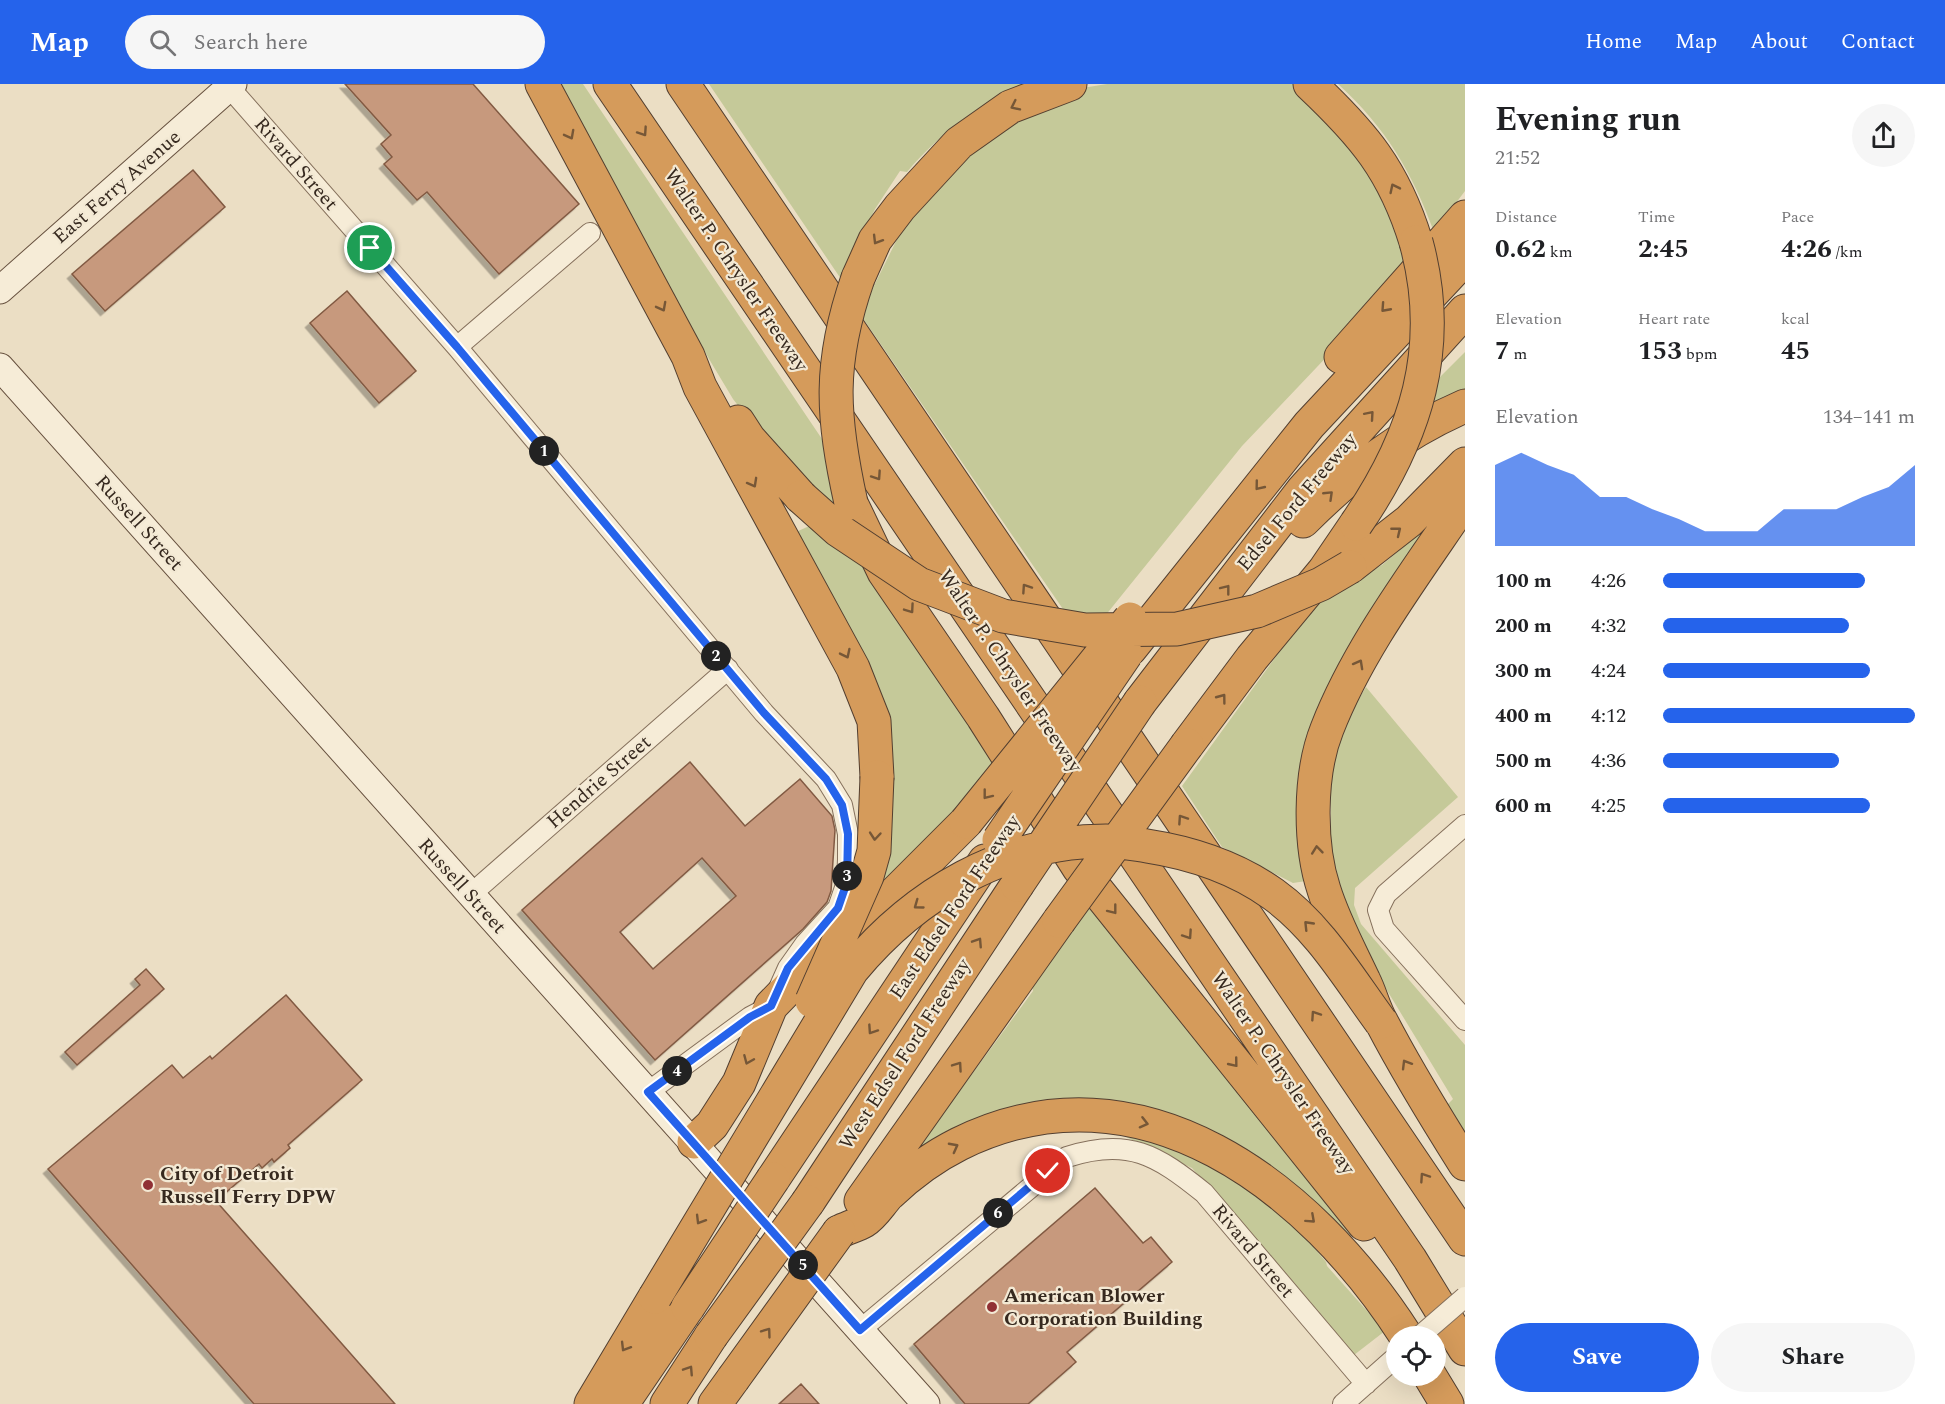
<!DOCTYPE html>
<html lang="en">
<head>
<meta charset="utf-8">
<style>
  :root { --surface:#fff; --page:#f6f6f6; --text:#202124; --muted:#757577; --accent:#2563eb }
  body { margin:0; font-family:Spectral,serif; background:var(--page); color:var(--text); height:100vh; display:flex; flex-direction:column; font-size:22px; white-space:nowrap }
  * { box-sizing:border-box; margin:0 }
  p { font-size:20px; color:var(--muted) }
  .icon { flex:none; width:33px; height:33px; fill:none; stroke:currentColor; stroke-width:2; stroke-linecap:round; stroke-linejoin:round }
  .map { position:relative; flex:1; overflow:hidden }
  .side { display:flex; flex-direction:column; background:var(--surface); width:480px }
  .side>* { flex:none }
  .tools { position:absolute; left:1386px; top:1242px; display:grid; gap:12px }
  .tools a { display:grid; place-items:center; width:60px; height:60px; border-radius:50%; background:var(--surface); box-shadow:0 6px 24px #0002; font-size:30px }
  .pin { position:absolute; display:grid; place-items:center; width:51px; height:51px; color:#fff; margin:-26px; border:3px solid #fff; border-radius:50%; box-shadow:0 2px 6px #0007 }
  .km { position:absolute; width:30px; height:30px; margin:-15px; border-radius:50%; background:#222; color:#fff; font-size:16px; line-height:30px; text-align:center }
  .round { display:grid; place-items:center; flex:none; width:63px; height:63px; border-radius:32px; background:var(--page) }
  .summary { display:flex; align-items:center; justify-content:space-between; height:102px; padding:0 30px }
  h1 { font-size:33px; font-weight:700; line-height:45px }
  .metrics { display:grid; grid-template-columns:repeat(3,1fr); gap:9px; height:102px; padding:6px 30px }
  .metrics div { display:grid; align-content:center }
  .metrics b { font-size:26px; font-weight:700 }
  .metrics small { font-size:16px; font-weight:400 }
  .metrics p { font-size:16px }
  .chart { height:168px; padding:12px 30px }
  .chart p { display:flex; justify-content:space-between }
  .chart svg { width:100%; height:108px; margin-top:6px; fill:var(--accent); opacity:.7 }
  .cta { display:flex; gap:12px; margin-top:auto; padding:12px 30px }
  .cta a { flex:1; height:69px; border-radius:36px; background:var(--accent); color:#fff; font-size:24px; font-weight:700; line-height:69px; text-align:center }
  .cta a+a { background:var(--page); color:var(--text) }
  ul { padding:0 30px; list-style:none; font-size:20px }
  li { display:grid; grid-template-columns:96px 72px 1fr; align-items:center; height:45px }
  li i { height:15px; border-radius:8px; background:var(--accent) }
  header { display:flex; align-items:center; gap:36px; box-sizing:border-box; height:84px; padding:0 30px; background:var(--accent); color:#fff }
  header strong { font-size:28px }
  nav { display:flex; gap:33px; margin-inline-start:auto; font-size:21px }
  .search { width:420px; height:54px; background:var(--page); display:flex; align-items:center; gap:15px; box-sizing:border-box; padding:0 21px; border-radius:33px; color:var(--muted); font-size:22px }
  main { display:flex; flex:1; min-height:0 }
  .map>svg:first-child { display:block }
  .green { fill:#c5c999 }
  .building { fill:#c7997d; stroke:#825a43; stroke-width:1.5; fill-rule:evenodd; filter:url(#shadow) }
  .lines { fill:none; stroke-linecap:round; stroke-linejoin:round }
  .street-casing { stroke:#85705c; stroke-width:22 }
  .secondary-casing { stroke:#67513f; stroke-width:29 }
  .highway-casing { stroke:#533f30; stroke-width:35 }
  .street { stroke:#f6ecd7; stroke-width:20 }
  .secondary { stroke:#f6ecd7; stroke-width:27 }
  .highway { stroke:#d59b5b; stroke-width:33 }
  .street-bridge-casing { stroke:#85705c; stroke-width:22; stroke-linecap:butt }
  .highway-bridge-casing { stroke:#533f30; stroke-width:35; stroke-linecap:butt }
  .street-bridge { stroke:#f6ecd7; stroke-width:20 }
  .highway-bridge { stroke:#d59b5b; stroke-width:33 }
  .oneway { stroke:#765737 }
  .route-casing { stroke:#fff; stroke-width:12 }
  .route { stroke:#2563eb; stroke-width:8 }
  .poi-dot { fill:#903034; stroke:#f3e9d4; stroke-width:2 }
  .labels { text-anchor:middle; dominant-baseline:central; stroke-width:4.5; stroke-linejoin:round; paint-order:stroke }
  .street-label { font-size:20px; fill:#36291f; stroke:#f3e9d4 }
  .poi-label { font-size:20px; font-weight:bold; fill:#36291f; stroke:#f3e9d4; text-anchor:start }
</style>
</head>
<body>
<header>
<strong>Map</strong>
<div class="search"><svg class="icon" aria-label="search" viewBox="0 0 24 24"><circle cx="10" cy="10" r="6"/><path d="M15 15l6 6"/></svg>Search here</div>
<nav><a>Home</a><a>Map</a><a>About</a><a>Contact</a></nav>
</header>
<main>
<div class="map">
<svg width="1465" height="1320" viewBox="0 0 1465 1320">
  <defs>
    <filter id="shadow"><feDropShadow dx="-4.5" dy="4.5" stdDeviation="0" flood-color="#0004"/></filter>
  </defs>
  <rect width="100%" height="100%" fill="#ebdec4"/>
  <path class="green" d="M559,0H583L822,355L827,375L997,678L964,721L859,828L888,709L796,448L816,439L762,353L733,315L709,275Z
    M709,0H1024C979,19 939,51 907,88L900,87L875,125L841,195Z
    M1107,0H1293L1298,2L1386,108L1410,185L1242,362L1105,532L1065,528L860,230L914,121L989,42L1070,6Z
    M1338,0H1465V107L1434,148C1412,88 1386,44 1338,0Z
    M1465,268V308L1394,339Z
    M1449,424L1345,582L1306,797L1293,799L1222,763L1182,702L1314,520L1382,481Z
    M1366,603L1458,713L1355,804L1354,821L1361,840L1465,961V1049L1448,1020L1453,1015L1354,852L1331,792V698L1336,667L1346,636Z
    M1093,819L1351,1152L1345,1156L1208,1049L1177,1032L1178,1036L971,1041L917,1065L1033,907L1032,901Z
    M1124,1052L1156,1058L1224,1087L1298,1144L1326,1178L1327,1182L1385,1247L1354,1271L1192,1084Z"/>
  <path class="building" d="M345,0H473L579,120L499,190L427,108L417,116L384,80L392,73L381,60L391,51Z
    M193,86L225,123L105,227L72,190Z
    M347,207L416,287L379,319L310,239Z
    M690,678L745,742L800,695L832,732L835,746L831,807L827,818L803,845L655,976L522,826ZM702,774L736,812L653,885L620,848Z
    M146,885L164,905L77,981L65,968L140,901L135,895Z
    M286,911L362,996L288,1061L290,1064L274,1078L272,1075L262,1084L259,1080L216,1117L395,1320H254L48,1085L172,981L183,994L210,972L212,975Z
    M1095,1104L1143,1159L1151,1153L1172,1178L1067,1268L1076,1278L1028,1320H965L914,1260Z
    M801,1300L819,1320H779Z"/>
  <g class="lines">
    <defs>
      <path id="street" d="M229,3L457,263L764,629L826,695L842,721L848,750V775L847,798L838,824L805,860L788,884L771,922L750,933L648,1008
        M457,263L590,149
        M1465,741L1386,810L1378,826L1384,845L1465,936
        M470,811L728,585
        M860,1246L1067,1073C1128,1053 1157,1071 1204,1109L1366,1300
        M1343,1320L1396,1273"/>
      <path id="secondary" d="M0,206L233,0
        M0,283L926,1320"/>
      <path id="highway" d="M542,0L688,272L700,303L853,584L874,637L877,693
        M610,0L1410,1175L1465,1265
        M683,0L1465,1155
        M1310,0C1363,50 1394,86 1416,158
        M858,194L875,156L900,123L959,59L1010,23L1070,0
        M1341,273L1465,133
        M738,338L749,355L801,413
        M1465,416C1416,489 1359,563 1327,645C1309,690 1309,761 1324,806C1334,838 1350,867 1364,897C1371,911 1374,926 1382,939C1407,987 1436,1034 1465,1080
        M851,419L884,488L983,633L1079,784L1364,1140
        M1303,437C1351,389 1402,349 1465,322
        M1350,483L1409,437L1465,380
        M1130,565L1309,341L1465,174
        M1140,618L1303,406L1465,227
        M1187,661L1252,574L1324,487L1356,440
        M694,1058L712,1041L739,999L771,922L807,885L890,814L966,738
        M773,1095L985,777
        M861,1117L1059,837
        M808,1118L1017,801
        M839,1148C847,1144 857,1141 864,1137C874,1131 881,1118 889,1110C910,1090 933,1073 959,1060C1141,970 1311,1104 1406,1252
        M1430,1292L1447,1320
        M591,1320L655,1213
        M622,1320L688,1223
        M667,1320L711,1252
        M715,1320L733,1295"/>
    </defs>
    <use href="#street" class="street-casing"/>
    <use href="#secondary" class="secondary-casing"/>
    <use href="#highway" class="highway-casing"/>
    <use href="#street" class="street"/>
    <use href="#secondary" class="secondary"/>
    <use href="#highway" class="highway"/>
    <defs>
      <path id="street-bridge" d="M1420,1252L1465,1213"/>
      <path id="highway-bridge" d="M801,413L838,446L919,500L1003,532L1085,546L1177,545L1257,527L1321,500L1350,483
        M851,419C832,332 828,280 858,194
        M1356,440C1416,353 1445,263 1416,158
        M966,738L1130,535
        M999,756L1126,570
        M1017,801L1140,618
        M1059,837L1187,661
        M812,917L867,792L874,767L877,693
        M655,1213L852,886C915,810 1004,757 1106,757C1120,757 1134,760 1147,762C1192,769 1235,783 1273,810C1319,843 1348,893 1381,938
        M688,1223L773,1095
        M711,1252L808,1118
        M733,1295L839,1148"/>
    </defs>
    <use href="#street-bridge" class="street-bridge-casing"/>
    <use href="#highway-bridge" class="highway-bridge-casing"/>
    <use href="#street-bridge" class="street-bridge"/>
    <use href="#highway-bridge" class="highway-bridge"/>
  </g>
  <defs><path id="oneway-chevron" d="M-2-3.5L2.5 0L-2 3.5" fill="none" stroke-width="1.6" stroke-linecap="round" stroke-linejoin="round" transform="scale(1.5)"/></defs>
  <g class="oneway">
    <use href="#oneway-chevron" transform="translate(1015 22) rotate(154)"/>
    <use href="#oneway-chevron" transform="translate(643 48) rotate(56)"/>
    <use href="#oneway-chevron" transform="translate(570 51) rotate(62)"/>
    <use href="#oneway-chevron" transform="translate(1394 104) rotate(-116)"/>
    <use href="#oneway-chevron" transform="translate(877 156) rotate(121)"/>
    <use href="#oneway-chevron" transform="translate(662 223) rotate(62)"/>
    <use href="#oneway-chevron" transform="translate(1385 224) rotate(132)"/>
    <use href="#oneway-chevron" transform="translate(1370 331) rotate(-49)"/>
    <use href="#oneway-chevron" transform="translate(877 392) rotate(56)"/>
    <use href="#oneway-chevron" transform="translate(753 399) rotate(61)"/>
    <use href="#oneway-chevron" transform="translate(1259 402) rotate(129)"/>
    <use href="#oneway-chevron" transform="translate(1329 411) rotate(-44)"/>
    <use href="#oneway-chevron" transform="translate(1397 447) rotate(-39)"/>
    <use href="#oneway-chevron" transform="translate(1026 504) rotate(-124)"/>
    <use href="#oneway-chevron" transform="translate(1226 505) rotate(-52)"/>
    <use href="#oneway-chevron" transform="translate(910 525) rotate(55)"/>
    <use href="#oneway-chevron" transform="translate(846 570) rotate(64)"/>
    <use href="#oneway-chevron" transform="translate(1359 580) rotate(-61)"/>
    <use href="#oneway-chevron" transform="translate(1222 614) rotate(-53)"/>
    <use href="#oneway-chevron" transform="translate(987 711) rotate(128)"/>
    <use href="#oneway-chevron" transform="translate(1182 735) rotate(-124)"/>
    <use href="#oneway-chevron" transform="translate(875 752) rotate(95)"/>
    <use href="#oneway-chevron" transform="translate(1317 766) rotate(-96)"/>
    <use href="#oneway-chevron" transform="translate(918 821) rotate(144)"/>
    <use href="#oneway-chevron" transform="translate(1113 826) rotate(52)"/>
    <use href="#oneway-chevron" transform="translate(1308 841) rotate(-134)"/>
    <use href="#oneway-chevron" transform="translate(1188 851) rotate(56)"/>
    <use href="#oneway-chevron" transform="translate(978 858) rotate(-57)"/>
    <use href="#oneway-chevron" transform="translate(1315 931) rotate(-124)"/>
    <use href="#oneway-chevron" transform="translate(872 946) rotate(124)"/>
    <use href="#oneway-chevron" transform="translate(748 976) rotate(113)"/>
    <use href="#oneway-chevron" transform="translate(1234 979) rotate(51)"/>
    <use href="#oneway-chevron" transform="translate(1406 980) rotate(-121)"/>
    <use href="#oneway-chevron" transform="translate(958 982) rotate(-55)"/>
    <use href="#oneway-chevron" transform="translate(1144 1039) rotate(14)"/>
    <use href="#oneway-chevron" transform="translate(954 1063) rotate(-28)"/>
    <use href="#oneway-chevron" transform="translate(1424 1093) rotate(-124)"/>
    <use href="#oneway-chevron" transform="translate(1311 1135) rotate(42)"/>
    <use href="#oneway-chevron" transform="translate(700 1136) rotate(121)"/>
    <use href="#oneway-chevron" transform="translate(767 1248) rotate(-54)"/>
    <use href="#oneway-chevron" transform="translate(625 1263) rotate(121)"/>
    <use href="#oneway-chevron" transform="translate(689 1286) rotate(-57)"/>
  </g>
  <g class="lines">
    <defs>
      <path id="route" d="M370,164L457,263L764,629L826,695L842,721L848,750L847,798L838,824L788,884L771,922L750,933L648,1008L860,1246L1048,1087"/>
    </defs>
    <use href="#route" class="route-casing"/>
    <use href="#route" class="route"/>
  </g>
  <g class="poi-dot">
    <circle cx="148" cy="1101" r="6"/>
    <circle cx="992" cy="1223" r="6"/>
  </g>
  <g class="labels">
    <g class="street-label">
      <text transform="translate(296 80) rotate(49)">Rivard Street</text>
      <text transform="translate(117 103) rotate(-41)">East Ferry Avenue</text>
      <text transform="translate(736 186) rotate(56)">Walter P. Chrysler Freeway</text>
      <text transform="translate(1297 418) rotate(-50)">Edsel Ford Freeway</text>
      <text transform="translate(139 439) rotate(48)">Russell Street</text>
      <text transform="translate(1010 587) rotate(56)">Walter P. Chrysler Freeway</text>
      <text transform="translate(599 698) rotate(-41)">Hendrie Street</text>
      <text transform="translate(462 802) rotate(48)">Russell Street</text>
      <text transform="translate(955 823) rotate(-56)">East Edsel Ford Freeway</text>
      <text transform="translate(905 970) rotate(-57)">West Edsel Ford Freeway</text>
      <text transform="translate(1283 989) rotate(56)">Walter P. Chrysler Freeway</text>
      <text transform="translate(1253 1167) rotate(50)">Rivard Street</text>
    </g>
    <g class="poi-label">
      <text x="160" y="1090">City of Detroit<tspan x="160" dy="23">Russell Ferry DPW</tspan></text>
      <text x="1004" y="1212">American Blower<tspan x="1004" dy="23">Corporation Building</tspan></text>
    </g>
  </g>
</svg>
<div class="tools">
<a><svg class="icon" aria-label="locate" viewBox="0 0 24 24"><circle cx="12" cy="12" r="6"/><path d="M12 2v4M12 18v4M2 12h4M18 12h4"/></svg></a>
</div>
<div class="pin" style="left:370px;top:164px;background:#1e9e55"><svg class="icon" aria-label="arrive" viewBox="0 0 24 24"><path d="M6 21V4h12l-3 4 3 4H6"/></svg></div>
<div class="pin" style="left:1048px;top:1087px;background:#d93025"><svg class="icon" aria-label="check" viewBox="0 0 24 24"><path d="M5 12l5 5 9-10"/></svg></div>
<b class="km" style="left:544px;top:367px">1</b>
<b class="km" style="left:716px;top:572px">2</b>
<b class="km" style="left:847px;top:792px">3</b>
<b class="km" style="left:677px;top:987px">4</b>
<b class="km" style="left:803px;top:1181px">5</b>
<b class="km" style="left:998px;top:1129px">6</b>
</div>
<section class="side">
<div class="summary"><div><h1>Evening run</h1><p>21:52</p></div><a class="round"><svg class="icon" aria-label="share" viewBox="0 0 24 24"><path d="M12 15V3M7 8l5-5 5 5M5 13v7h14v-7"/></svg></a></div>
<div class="metrics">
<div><p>Distance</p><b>0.62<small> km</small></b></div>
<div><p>Time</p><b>2:45</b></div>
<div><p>Pace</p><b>4:26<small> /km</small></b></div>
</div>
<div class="metrics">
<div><p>Elevation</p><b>7<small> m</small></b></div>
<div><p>Heart rate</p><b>153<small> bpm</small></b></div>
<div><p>kcal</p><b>45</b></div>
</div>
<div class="chart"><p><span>Elevation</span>134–141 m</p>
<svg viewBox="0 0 160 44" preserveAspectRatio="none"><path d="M0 44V11L10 6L20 11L30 15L40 24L50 24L60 29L70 33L80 38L90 38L100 38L110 29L120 29L130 29L140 24L150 20L160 11V44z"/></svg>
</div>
<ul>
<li><b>100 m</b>4:26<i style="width:80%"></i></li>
<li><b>200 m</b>4:32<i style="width:74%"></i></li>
<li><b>300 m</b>4:24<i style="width:82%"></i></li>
<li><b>400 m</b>4:12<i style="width:100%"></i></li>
<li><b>500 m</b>4:36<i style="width:70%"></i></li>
<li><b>600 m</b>4:25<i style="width:82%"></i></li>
</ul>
<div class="cta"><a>Save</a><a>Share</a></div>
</section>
</main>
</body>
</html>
